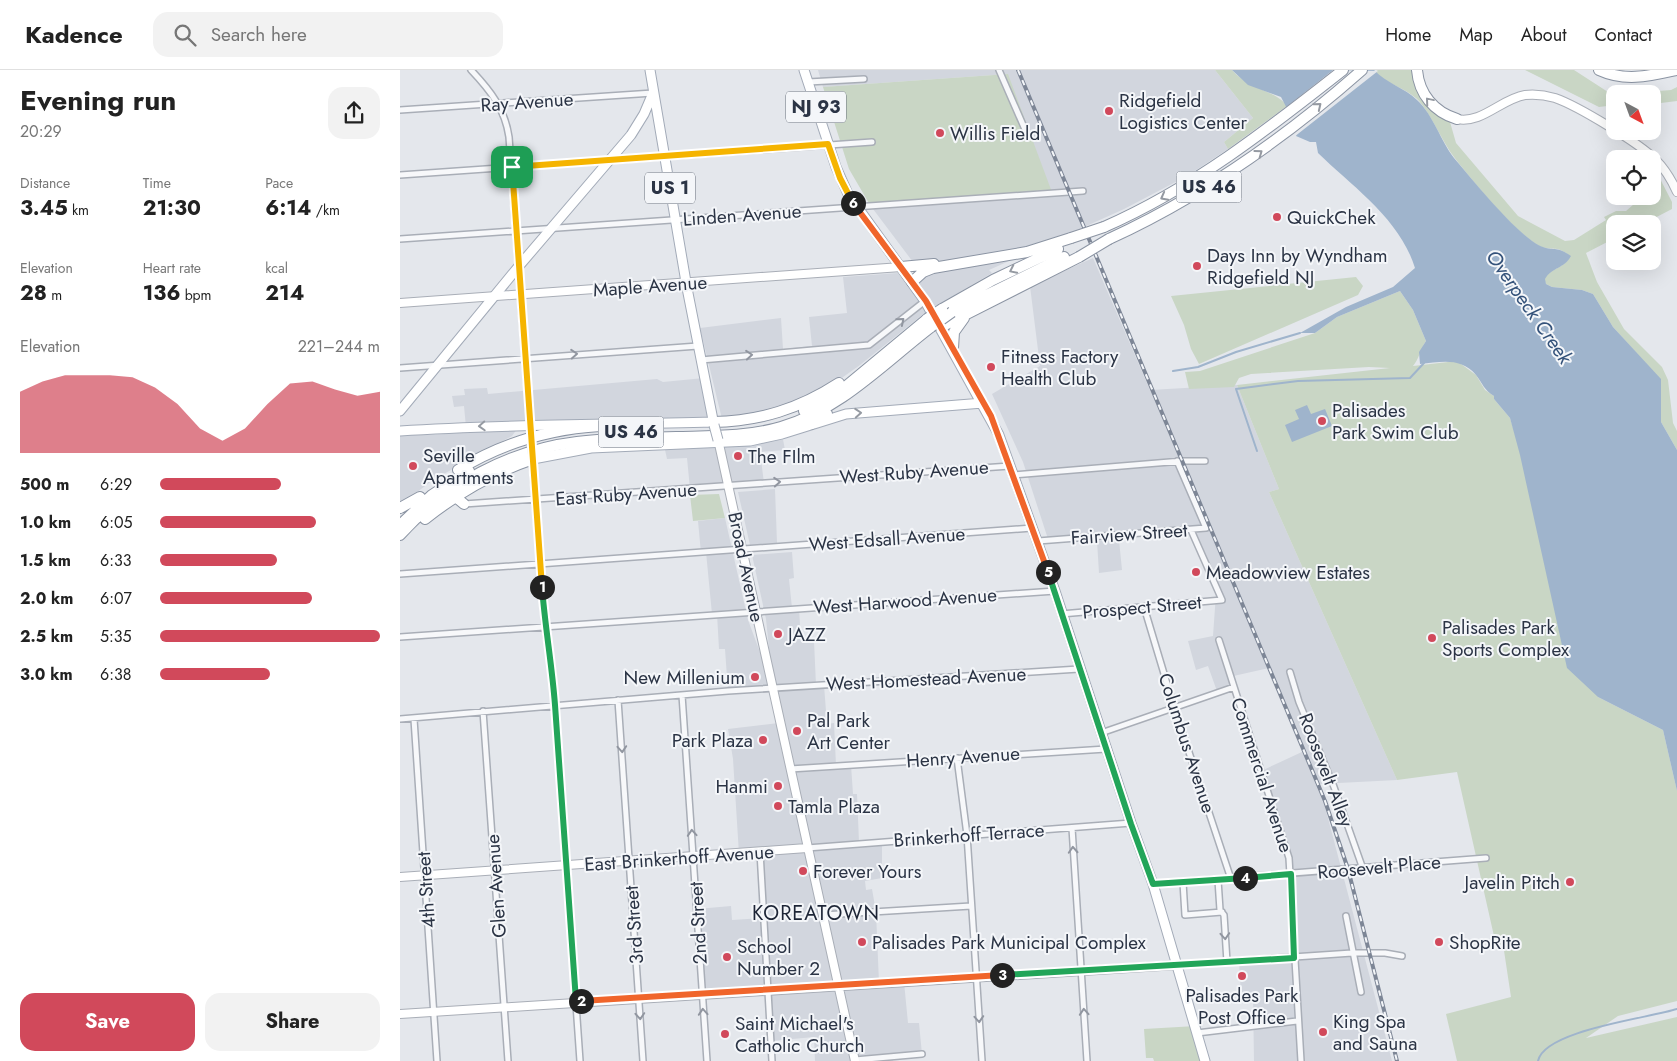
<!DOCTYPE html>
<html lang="en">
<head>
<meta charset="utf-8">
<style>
  :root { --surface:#fff; --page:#f2f2f2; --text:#222; --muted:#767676; --line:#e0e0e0; --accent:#d1495b }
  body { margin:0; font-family:Jost,sans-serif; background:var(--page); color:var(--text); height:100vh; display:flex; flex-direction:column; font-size:19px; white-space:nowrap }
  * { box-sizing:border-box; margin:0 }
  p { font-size:16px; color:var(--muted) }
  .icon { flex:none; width:28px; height:28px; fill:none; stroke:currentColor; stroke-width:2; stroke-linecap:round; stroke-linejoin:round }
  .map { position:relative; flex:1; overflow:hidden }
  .sheet { display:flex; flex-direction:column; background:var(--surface); width:400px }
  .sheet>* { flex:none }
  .needle { width:32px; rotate:139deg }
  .buttons { position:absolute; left:1206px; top:15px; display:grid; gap:10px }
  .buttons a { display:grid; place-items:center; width:55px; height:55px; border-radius:10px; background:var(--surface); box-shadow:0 5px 20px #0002; font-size:25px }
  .pin { position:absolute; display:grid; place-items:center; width:42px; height:42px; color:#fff; margin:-21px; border-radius:10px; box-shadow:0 2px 8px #0006 }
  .km { position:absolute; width:25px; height:25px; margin:-12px; border-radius:50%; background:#222; color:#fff; font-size:14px; line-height:25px; text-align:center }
  .round { display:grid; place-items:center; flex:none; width:52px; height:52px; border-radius:15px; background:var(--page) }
  .overview { display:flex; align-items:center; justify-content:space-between; height:85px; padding:0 20px }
  h1 { font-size:28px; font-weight:700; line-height:38px }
  .figures { display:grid; grid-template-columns:repeat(3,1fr); gap:8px; height:85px; padding:5px 20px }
  .figures div { display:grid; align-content:center }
  .figures b { font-size:21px; font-weight:700 }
  .figures small { font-size:14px; font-weight:400 }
  .figures p { font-size:14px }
  .chart { height:140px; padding:10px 20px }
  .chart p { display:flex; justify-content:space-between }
  .chart svg { width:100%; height:90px; margin-top:5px; fill:var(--accent); opacity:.7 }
  .primary-button { display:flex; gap:10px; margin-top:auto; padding:10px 20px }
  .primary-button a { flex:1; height:58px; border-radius:15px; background:var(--accent); color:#fff; font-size:20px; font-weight:700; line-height:58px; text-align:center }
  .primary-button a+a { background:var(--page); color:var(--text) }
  ul { padding:0 20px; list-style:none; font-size:16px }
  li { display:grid; grid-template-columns:80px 60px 1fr; align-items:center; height:38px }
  li i { height:12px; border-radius:6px; background:var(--accent) }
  header { display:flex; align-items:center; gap:30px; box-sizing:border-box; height:70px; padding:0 25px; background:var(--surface); border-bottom:1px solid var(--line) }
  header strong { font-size:24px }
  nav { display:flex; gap:28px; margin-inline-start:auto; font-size:18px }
  .search { width:350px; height:45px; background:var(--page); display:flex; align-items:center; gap:12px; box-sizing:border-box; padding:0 18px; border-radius:15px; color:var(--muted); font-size:19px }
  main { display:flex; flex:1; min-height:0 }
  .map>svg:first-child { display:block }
  .built { fill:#d2d6de }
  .green { fill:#c9d6c5 }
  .water { fill:#9fb4cc }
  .pier { fill:#e4e7ec }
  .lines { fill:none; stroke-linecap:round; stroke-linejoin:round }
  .stream { stroke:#9fb4cc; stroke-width:2 }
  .street-casing { stroke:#a9aeb7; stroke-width:8 }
  .secondary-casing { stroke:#a9aeb7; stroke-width:10 }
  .primary-casing { stroke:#a3abb8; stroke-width:11 }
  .highway-casing { stroke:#8b94a3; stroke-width:12 }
  .street { stroke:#f7f8fa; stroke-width:5 }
  .secondary { stroke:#fff; stroke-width:8 }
  .primary { stroke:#fff; stroke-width:9 }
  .highway { stroke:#fff; stroke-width:10 }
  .rail-casing { stroke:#7d8696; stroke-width:4 }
  .rail { stroke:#f4f6f9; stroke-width:2; stroke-dasharray:5.5; stroke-linecap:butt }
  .street-bridge-casing { stroke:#a9aeb7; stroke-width:8; stroke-linecap:butt }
  .primary-bridge-casing { stroke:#a3abb8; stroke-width:11; stroke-linecap:butt }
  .highway-bridge-casing { stroke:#8b94a3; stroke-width:12; stroke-linecap:butt }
  .street-bridge { stroke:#f7f8fa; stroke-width:5 }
  .primary-bridge { stroke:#fff; stroke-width:9 }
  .highway-bridge { stroke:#fff; stroke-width:10 }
  .oneway { stroke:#959aa2 }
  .oneway2 { stroke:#9196a0 }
  .split-1-casing { stroke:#fff; stroke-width:10 }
  .split-2-casing { stroke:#fff; stroke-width:10 }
  .split-3-casing { stroke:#fff; stroke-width:10 }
  .split-4-casing { stroke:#fff; stroke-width:10 }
  .split-5-casing { stroke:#fff; stroke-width:10 }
  .split-6-casing { stroke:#fff; stroke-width:10 }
  .split-7-casing { stroke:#fff; stroke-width:10 }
  .split-1 { stroke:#f5b400; stroke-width:6 }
  .split-2 { stroke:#22a559; stroke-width:6 }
  .split-3 { stroke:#f0652b; stroke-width:6 }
  .split-4 { stroke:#22a559; stroke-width:6 }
  .split-5 { stroke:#22a559; stroke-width:6 }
  .split-6 { stroke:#f0652b; stroke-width:6 }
  .split-7 { stroke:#f5b400; stroke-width:6 }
  .poi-dot { fill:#d1495b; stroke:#f4f6f9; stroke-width:2 }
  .labels { text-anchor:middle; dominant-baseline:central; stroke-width:4; stroke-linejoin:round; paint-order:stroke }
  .shield { fill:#f4f6f9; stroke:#676e7b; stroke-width:1 }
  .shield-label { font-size:18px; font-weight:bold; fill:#2b3445 }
  .poi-label { font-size:19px; fill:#2b3445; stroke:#f4f6f9; text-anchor:start }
  .street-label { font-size:19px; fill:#2b3445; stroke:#f4f6f9 }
  .water-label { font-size:20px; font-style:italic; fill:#34527a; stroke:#f4f6f9 }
  .neighbourhood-label { font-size:20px; letter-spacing:1px; fill:#1d2536; stroke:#f4f6f9 }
</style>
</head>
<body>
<header>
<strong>Kadence</strong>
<div class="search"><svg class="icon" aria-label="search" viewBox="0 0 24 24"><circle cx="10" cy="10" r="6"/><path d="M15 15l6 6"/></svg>Search here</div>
<nav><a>Home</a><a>Map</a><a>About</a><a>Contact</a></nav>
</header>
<main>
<section class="sheet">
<div class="overview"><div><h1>Evening run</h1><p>20:29</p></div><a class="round"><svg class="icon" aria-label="share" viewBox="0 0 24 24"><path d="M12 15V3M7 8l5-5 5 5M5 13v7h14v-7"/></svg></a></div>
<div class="figures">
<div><p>Distance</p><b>3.45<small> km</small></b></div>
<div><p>Time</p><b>21:30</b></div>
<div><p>Pace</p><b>6:14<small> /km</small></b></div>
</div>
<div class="figures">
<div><p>Elevation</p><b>28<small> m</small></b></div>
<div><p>Heart rate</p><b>136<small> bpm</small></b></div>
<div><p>kcal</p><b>214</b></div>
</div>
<div class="chart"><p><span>Elevation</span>221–244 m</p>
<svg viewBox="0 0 160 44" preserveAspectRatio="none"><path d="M0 44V14L10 9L20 6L30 6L40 6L50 7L60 12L70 20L80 32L90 38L100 32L110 20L120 10L130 9L140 13L150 16L160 14V44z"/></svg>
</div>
<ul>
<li><b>500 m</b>6:29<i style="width:55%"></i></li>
<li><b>1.0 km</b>6:05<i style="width:71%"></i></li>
<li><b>1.5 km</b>6:33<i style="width:53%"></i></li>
<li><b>2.0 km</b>6:07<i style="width:69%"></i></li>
<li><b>2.5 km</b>5:35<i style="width:100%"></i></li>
<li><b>3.0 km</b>6:38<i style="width:50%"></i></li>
</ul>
<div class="primary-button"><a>Save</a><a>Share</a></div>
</section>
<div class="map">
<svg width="1277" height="991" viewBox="0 0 1277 991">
  <rect width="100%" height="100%" fill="#e4e7ec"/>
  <path class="built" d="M418,0H815L853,48L824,72L828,79L787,106L724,139L589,200L592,203L526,242L460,295L436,312L380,340L322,349L300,258L381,248L383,279L412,276L409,247L447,243L443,207L498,203L508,217L529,201L516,196L470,135L608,4L423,17Z
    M693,188L750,320L837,315L879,419L869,422L997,710L919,714L992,991H854L853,925L841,926L839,891L894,888L889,788L861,701L904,681L869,598L829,607L833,619L818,624L808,596L796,600L788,571L813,566L816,524L788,460L648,469L623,392L592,324L640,296L630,216Z
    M304,308L313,352L66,357L64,336L54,337L52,326L65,325L64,319L87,318L88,324L257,309L263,312Z
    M117,359L112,366L33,410L0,435V364L30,365Z
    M382,364L385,380L360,382L364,413L290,419L287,388L267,389L264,375Z
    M375,419L377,473L350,475L338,422Z
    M325,448L348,550L373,617L366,549L352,485L392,482L394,508L389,509L392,538H399L401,572L414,571L416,615H424L427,654L434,653L436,695H451L453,724H457L459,772L482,771V808L465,811L466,820L472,819L476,842L479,913L504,912L508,953H519L522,984L492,987L493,991H415L414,967L371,971L368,921L302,925L297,839L331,836L332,850L363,848L360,782L339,784L333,689L328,659L379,653L373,620L328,621L325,579H319L317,544H312L306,482L301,483L298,451Z
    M719,470L722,500L699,503L697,471Z"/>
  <path class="green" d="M815,0H832C849,20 876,20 887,36L828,79L824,72L853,48Z
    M978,0H1014C1013,25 1029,41 1050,52L1056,73L1118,146L1165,171L1174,170L1206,150L1204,147L1216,141H1226L1234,134V126H1252L1253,99H1255L1272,132V139L1243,154H1215V168L1186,183L1197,212L1224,259L1262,297L1268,310L1273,353L1277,361V380L1261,352L1260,309L1213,257L1193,224L1182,220L1152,217L1146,214L1144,209C1152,197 1164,199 1170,186C1156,175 1155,181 1142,177C1119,168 1070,108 1054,87C1042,71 1030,42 1017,29C1005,18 987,14 975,2Z
    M1125,0H1174L1208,22L1233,23L1271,20L1277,17V31L1253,34L1252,24H1215V35L1199,37Z
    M608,4L653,125L470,135L449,99L423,17Z
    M956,207L963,216L958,225L799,294L791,279L784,255L771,226Z
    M1000,221L1013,240L1026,271C1020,280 1019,289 1013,296L1057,291L1076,305L1085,320L1094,326V329L1110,348L1198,627L1263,660L1277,721V931L1218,946L1186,968L1277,947V991H1057L1046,944L1111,927L1103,874L1096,875L1057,702L997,710L869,422L879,419L837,315L990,298L969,297L851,304L839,308L834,317L789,319L785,302L800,301L915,263L937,247Z
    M319,424L325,448L293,451L290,425Z
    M796,956L805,991H754L753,988H746L744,959Z"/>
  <path class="water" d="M832,0H974C986,13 1005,18 1017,30C1034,46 1040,70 1054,88C1071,108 1120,169 1143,177C1155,181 1157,176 1171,186C1164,199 1152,197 1145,209L1146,214L1152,217L1182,220L1193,224L1213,257L1261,309V352L1277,380V721L1263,660L1198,627L1167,598L1120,385L1110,348L1094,329V326C1084,320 1083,314 1076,305C1061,287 1041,292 1020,294L1019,282L1026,271L1013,240L1000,221L937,247L915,263H900L946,237L993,217L1015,198C1000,149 953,117 918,83L916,72H910L896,66L898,60L881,27L848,15Z
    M907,335L911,344L925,339L932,356L892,372L885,355L899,349L895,340Z"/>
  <path class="pier" d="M933,0L978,1L894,67L895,60L885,38Z"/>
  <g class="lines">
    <path class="stream" d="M773,301L798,297L836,282L900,263
      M857,381L836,319L898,311L1010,308L1024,293
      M1138,991C1144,960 1250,948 1277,939"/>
    <defs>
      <path id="street" d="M71,0C90,20 105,39 109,67L131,369
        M599,0L627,64
        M408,12L464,9
        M0,40L253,23
        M0,105L472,72
        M0,169L683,121
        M301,290L469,275L525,231
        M0,298L298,276
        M132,389L145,557L152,599L155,635L180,991
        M613,405L782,391H805
        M64,434L610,396
        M638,471L806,458L777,391
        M0,504L632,458
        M744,537L774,637L831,809
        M661,544L822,530L791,460
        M0,567L655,521
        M819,570L889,788L901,991
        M890,602L899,632L934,717L963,799
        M282,625L307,991
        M218,630L243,991
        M83,641L108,991
        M0,649L328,621L679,599
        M14,649L37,991
        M701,663L834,617
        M557,688L567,765L582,991
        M390,699L706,679
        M672,758L687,991
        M407,778L731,753
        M360,782L372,991
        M818,810L820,840L824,845L827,892
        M783,812L785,845L822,842
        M753,814L1086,788
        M423,845L571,836
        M946,846L961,922
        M777,895L952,883H985L1002,886
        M797,963L897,951
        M455,990L522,984"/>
      <path id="secondary" d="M1057,49C1082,54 1101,29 1125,25C1135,24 1145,25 1155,28C1178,36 1239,73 1256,90C1265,99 1272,111 1277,122
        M0,233L501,197
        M319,374L455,991
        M0,807L407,778
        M0,944L777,895"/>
      <path id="primary" d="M250,0L287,218L314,355
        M404,0L436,97L448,124L525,231L599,365L655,521L731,753L753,814L805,991
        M0,341L119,196L231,65L244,44L253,23
        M0,361C104,354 208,355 313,352
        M133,389L191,378L350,371L382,364L446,344L583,333"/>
      <path id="highway" d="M1017,0C1019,24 1034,42 1057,49
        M1199,0C1225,12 1249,6 1276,0
        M704,157C793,118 867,60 943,0
        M709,169C803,126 885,68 962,0
        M501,197L534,194
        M512,212L523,202L533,198L627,182L671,168
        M542,239L593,210L658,179
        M552,242L664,187
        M541,257L679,187
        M553,278L554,262L564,248
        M404,341L445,317L527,249
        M313,352C360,351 399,339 439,313
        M411,354L427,344
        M58,400C102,373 149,359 200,356
        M59,423L58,429L64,434
        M0,438L20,427
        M25,449C58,423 92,403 133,389
        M0,455L32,425L69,401
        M0,465C46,414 110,380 177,372C210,368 243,368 276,367C311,366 347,367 381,357C440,340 484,293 531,257"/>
    </defs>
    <use href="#street" class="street-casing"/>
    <use href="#secondary" class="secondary-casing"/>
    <use href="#primary" class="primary-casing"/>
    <use href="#highway" class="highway-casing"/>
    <use href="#street" class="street"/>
    <use href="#secondary" class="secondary"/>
    <use href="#primary" class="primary"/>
    <use href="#highway" class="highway"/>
    <defs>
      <path id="rail" d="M618,0L925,731L948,799L997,991"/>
    </defs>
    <use href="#rail" class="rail-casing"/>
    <use href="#rail" class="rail"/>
    <defs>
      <path id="street-bridge" d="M131,370L132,385"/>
      <path id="primary-bridge" d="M314,355L318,370"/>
      <path id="highway-bridge" d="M671,168L704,157
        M679,187L709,169
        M527,249L542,239
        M531,257L552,242"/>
    </defs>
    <use href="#street-bridge" class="street-bridge-casing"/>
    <use href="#primary-bridge" class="primary-bridge-casing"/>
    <use href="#highway-bridge" class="highway-bridge-casing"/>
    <use href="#street-bridge" class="street-bridge"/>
    <use href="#primary-bridge" class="primary-bridge"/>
    <use href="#highway-bridge" class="highway-bridge"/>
  </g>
  <defs><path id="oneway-chevron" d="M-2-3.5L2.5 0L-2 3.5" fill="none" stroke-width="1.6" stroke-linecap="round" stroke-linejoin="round" transform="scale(1.25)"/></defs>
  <g class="oneway">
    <use href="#oneway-chevron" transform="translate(1029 31) rotate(-130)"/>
    <use href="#oneway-chevron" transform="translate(918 36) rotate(-39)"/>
    <use href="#oneway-chevron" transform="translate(859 83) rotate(-36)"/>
    <use href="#oneway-chevron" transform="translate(764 127) rotate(152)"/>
    <use href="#oneway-chevron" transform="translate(613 200) rotate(154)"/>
    <use href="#oneway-chevron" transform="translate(458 343) rotate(-4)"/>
    <use href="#oneway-chevron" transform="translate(82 356) rotate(177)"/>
  </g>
  <g class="oneway2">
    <use href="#oneway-chevron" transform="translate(501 251) rotate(-40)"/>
    <use href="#oneway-chevron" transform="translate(174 284) rotate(-4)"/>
    <use href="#oneway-chevron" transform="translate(349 285) rotate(-5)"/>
    <use href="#oneway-chevron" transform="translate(377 412) rotate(-4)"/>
    <use href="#oneway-chevron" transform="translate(222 679) rotate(86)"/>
    <use href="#oneway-chevron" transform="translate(292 763) rotate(-94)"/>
    <use href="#oneway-chevron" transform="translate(673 780) rotate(-93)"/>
    <use href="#oneway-chevron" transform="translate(825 866) rotate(86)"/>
    <use href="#oneway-chevron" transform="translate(303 942) rotate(-94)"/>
    <use href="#oneway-chevron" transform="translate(684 942) rotate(-94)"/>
    <use href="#oneway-chevron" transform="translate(240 946) rotate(86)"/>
    <use href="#oneway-chevron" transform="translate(579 949) rotate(86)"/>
  </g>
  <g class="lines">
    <defs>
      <path id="split-1" d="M112,97L142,517"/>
      <path id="split-2" d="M142,517C145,557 152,595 155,635L176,931H181"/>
      <path id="split-3" d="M181,931L602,905"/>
      <path id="split-4" d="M602,905L894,888L891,804L845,808"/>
      <path id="split-5" d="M648,502L731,754L753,814L845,808"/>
      <path id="split-6" d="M453,133L526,231L591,346L648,502"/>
      <path id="split-7" d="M112,97L428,74L440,108L453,133"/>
    </defs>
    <use href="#split-1" class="split-1-casing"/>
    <use href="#split-2" class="split-2-casing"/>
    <use href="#split-3" class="split-3-casing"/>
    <use href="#split-4" class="split-4-casing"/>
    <use href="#split-5" class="split-5-casing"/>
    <use href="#split-6" class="split-6-casing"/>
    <use href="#split-7" class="split-7-casing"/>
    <use href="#split-1" class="split-1"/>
    <use href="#split-2" class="split-2"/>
    <use href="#split-3" class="split-3"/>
    <use href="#split-4" class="split-4"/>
    <use href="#split-5" class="split-5"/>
    <use href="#split-6" class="split-6"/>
    <use href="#split-7" class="split-7"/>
  </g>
  <g class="poi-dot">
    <circle cx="709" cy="41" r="5"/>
    <circle cx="540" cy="63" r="5"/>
    <circle cx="877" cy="147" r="5"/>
    <circle cx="797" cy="196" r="5"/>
    <circle cx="591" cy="297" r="5"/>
    <circle cx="922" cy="351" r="5"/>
    <circle cx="338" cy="386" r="5"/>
    <circle cx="13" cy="396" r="5"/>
    <circle cx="796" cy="502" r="5"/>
    <circle cx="378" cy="564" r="5"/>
    <circle cx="1032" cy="568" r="5"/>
    <circle cx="355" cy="607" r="5"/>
    <circle cx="397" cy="661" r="5"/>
    <circle cx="363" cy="670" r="5"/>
    <circle cx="378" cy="716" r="5"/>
    <circle cx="378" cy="736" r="5"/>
    <circle cx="403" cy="801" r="5"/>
    <circle cx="1170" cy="812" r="5"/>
    <circle cx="462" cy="872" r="5"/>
    <circle cx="1039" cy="872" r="5"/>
    <circle cx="327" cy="887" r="5"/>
    <circle cx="842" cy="906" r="5"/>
    <circle cx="923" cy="962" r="5"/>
    <circle cx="325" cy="964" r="5"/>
  </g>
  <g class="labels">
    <g class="shield">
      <rect x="386" y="21.5" width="60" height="31" rx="4"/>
      <rect x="776.5" y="101.5" width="65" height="31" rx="4"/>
      <rect x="245" y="102.5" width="50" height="31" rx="4"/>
      <rect x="198.5" y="346.5" width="65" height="31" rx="4"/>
    </g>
    <g class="shield-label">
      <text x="416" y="37">NJ 93</text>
      <text x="809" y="117">US 46</text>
      <text x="270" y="118">US 1</text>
      <text x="231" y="362">US 46</text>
    </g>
    <g class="poi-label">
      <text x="719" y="30">Ridgefield<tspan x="719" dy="22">Logistics Center</tspan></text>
      <text x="550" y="63">Willis Field</text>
      <text x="887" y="147">QuickChek</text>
      <text x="807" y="185">Days Inn by Wyndham<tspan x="807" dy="22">Ridgefield NJ</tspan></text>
      <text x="601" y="286">Fitness Factory<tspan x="601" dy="22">Health Club</tspan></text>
      <text x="932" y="340">Palisades<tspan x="932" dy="22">Park Swim Club</tspan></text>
      <text x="23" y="385">Seville<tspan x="23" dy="22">Apartments</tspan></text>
      <text x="348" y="386">The FIlm</text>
      <text x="806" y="502">Meadowview Estates</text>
      <text x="1042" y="557">Palisades Park<tspan x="1042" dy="22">Sports Complex</tspan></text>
      <text x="388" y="564">JAZZ</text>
      <text x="345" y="607" text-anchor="end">New Millenium</text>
      <text x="407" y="650">Pal Park<tspan x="407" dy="22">Art Center</tspan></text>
      <text x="353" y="670" text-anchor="end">Park Plaza</text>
      <text x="368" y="716" text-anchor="end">Hanmi</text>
      <text x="388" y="736">Tamla Plaza</text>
      <text x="413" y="801">Forever Yours</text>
      <text x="1160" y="812" text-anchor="end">Javelin Pitch</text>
      <text x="472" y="872">Palisades Park Municipal Complex</text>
      <text x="1049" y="872">ShopRite</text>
      <text x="337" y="876">School<tspan x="337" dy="22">Number 2</tspan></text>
      <text x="842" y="925" text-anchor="middle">Palisades Park<tspan x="842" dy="22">Post Office</tspan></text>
      <text x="933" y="951">King Spa<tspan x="933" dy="22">and Sauna</tspan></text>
      <text x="335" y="953">Saint Michael's<tspan x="335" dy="22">Catholic Church</tspan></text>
    </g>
    <g class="street-label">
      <text transform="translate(127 32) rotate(-4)">Ray Avenue</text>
      <text transform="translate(342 145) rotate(-4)">Linden Avenue</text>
      <text transform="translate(250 216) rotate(-4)">Maple Avenue</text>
      <text transform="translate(514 402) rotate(-4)">West Ruby Avenue</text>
      <text transform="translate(226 424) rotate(-4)">East Ruby Avenue</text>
      <text transform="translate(729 464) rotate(-4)">Fairview Street</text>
      <text transform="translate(487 469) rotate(-4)">West Edsall Avenue</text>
      <text transform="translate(346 497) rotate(78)">Broad Avenue</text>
      <text transform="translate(505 531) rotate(-4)">West Harwood Avenue</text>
      <text transform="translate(742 537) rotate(-5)">Prospect Street</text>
      <text transform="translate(526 609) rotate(-3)">West Homestead Avenue</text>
      <text transform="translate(787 673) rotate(72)">Columbus Avenue</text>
      <text transform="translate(563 687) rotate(-4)">Henry Avenue</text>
      <text transform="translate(926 700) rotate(69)">Roosevelt Alley</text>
      <text transform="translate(862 705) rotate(72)">Commercial Avenue</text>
      <text transform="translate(569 765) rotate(-4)">Brinkerhoff Terrace</text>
      <text transform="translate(279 788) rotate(-4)">East Brinkerhoff Avenue</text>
      <text transform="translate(979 797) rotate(-5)">Roosevelt Place</text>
      <text transform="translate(96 816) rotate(-94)">Glen Avenue</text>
      <text transform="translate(26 820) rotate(-94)">4th Street</text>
      <text transform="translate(298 853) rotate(-93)">2nd Street</text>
      <text transform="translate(234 855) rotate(-94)">3rd Street</text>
    </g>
    <g class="water-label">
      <text transform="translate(1129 237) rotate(55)">Overpeck Creek</text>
    </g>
    <g class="neighbourhood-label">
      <text x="416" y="843">KOREATOWN</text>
    </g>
  </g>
</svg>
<div class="buttons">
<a><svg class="needle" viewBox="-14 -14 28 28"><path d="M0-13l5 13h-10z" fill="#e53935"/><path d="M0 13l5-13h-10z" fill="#767676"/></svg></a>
<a><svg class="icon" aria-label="locate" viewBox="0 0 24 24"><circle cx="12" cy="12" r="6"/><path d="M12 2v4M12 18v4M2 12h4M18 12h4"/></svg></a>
<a><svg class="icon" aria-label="layers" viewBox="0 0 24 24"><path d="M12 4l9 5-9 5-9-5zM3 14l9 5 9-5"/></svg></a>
</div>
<div class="pin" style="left:112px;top:97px;background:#1e9e55"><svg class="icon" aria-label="arrive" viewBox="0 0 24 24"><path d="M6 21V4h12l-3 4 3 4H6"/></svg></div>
<b class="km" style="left:142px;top:517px">1</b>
<b class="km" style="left:181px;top:931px">2</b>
<b class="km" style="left:602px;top:905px">3</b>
<b class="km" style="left:845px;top:808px">4</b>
<b class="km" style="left:648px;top:502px">5</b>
<b class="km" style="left:453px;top:133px">6</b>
</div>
</main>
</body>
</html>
